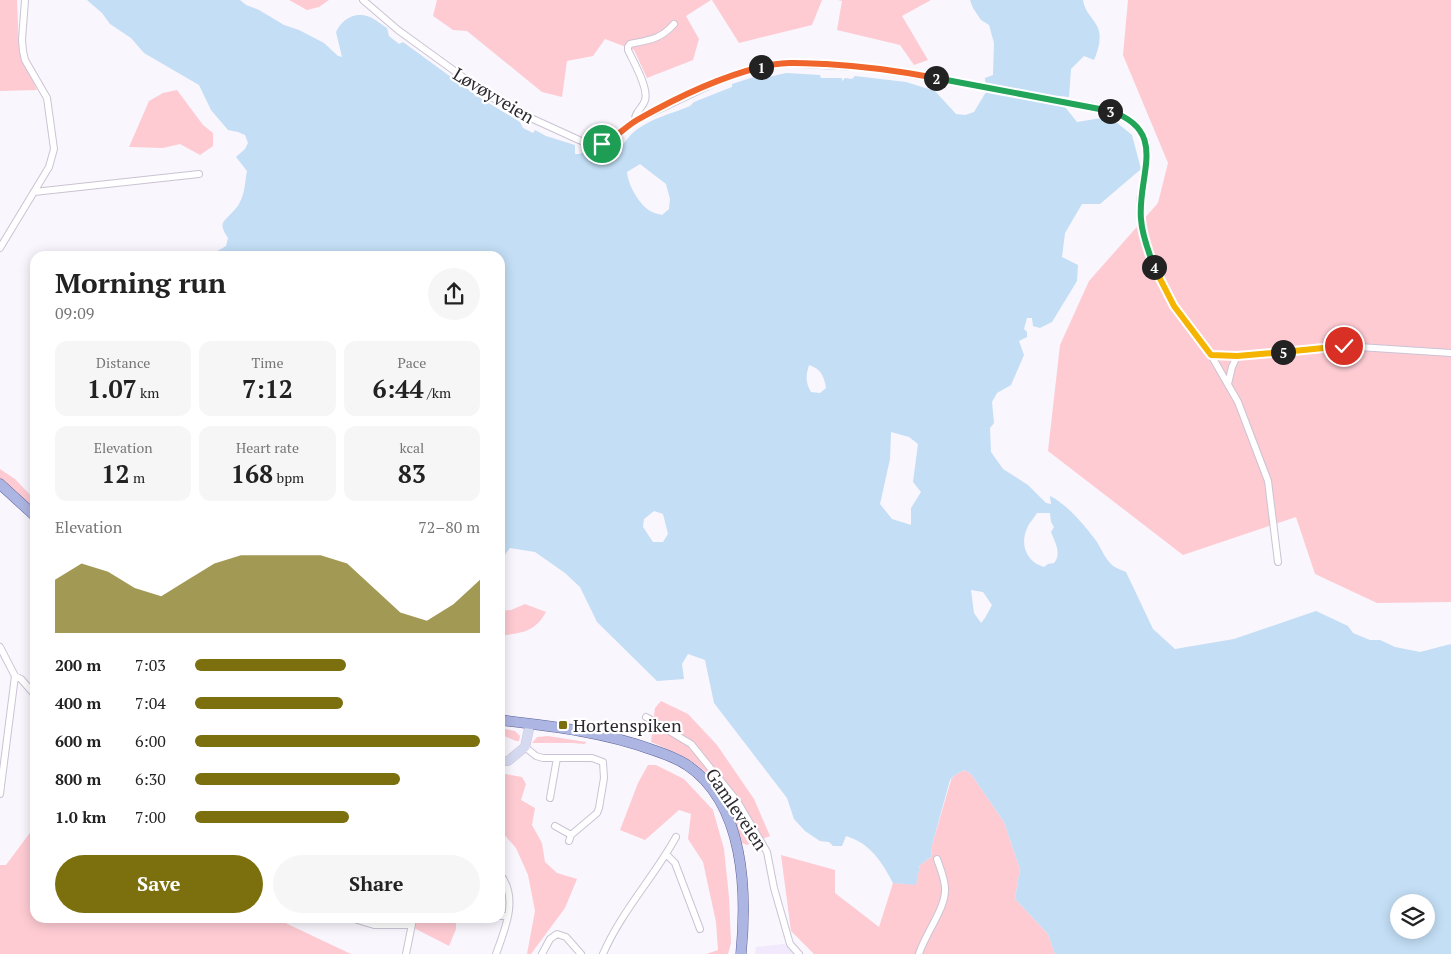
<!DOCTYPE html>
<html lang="en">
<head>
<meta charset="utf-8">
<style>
  :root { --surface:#fff; --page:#f6f6f6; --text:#222; --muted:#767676; --accent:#7c6f0e }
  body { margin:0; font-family:"PT Serif",serif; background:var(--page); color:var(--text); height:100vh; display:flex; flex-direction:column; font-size:19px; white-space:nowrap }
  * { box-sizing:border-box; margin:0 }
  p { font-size:16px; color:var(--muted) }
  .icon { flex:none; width:28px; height:28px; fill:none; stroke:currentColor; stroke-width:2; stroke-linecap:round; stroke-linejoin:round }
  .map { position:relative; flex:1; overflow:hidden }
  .details { position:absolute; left:30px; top:251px; width:475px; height:672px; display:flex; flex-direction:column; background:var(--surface); border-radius:15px; box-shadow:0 2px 12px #0003 }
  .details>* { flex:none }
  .buttons { position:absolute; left:1390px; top:894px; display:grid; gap:10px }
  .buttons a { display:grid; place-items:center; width:45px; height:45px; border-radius:50%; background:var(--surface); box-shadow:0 2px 12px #0003; font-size:25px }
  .pin { position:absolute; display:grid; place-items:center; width:42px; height:42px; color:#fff; margin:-21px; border:2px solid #fff; border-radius:50%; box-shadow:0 1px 5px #0007 }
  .km { position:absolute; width:25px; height:25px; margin:-12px; border-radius:50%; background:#222; color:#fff; font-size:14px; line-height:25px; text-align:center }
  .round { display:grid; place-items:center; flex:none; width:52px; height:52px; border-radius:26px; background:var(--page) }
  .head { display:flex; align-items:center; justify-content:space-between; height:85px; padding:0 25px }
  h1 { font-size:28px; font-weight:800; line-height:38px }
  .figures { display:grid; grid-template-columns:repeat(3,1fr); gap:8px; height:85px; padding:5px 25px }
  .figures div { display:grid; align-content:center; border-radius:12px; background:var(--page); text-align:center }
  .figures b { font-size:25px; font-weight:800 }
  .figures small { font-size:14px; font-weight:400 }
  .figures p { font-size:14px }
  .chart { height:140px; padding:10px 25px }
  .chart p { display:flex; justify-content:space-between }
  .chart svg { width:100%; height:90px; margin-top:5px; fill:var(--accent); opacity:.7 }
  .cta { display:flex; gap:10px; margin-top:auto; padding:10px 25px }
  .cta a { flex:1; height:58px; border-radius:30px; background:var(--accent); color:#fff; font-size:20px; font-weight:800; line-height:58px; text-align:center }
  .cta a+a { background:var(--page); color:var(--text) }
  ul { padding:0 25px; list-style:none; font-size:16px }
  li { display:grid; grid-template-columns:80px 60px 1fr; align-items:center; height:38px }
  li i { height:12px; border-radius:6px; background:var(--accent) }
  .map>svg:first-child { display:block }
  .built { fill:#f2e9fd }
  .green { fill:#fecbd3 }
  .water { fill:#c3def5; fill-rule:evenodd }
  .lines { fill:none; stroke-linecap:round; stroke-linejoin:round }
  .street-casing { stroke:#cbc3d4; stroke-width:8 }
  .secondary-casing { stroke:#cbc3d4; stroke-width:10 }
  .primary-casing { stroke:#5d6497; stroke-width:11 }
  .street { stroke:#fff; stroke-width:6 }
  .secondary { stroke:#d6daf1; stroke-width:9 }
  .primary { stroke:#adb5e2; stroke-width:10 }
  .split-1-casing { stroke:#fff; stroke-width:10 }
  .split-2-casing { stroke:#fff; stroke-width:10 }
  .split-3-casing { stroke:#fff; stroke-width:10 }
  .split-4-casing { stroke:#fff; stroke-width:10 }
  .split-5-casing { stroke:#fff; stroke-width:10 }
  .split-6-casing { stroke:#fff; stroke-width:10 }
  .split-1 { stroke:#f0652b; stroke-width:6 }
  .split-2 { stroke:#f0652b; stroke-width:6 }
  .split-3 { stroke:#22a559; stroke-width:6 }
  .split-4 { stroke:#22a559; stroke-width:6 }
  .split-5 { stroke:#f5b400; stroke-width:6 }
  .split-6 { stroke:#f5b400; stroke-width:6 }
  .poi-dot { fill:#7c6f0e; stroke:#fff; stroke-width:2 }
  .labels { text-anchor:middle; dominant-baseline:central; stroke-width:4.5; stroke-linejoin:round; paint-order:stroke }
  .street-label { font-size:18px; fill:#2c2930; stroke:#fff }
  .poi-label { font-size:18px; fill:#2c2930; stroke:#fff; text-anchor:start }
</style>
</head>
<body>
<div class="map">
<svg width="1451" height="954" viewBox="0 0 1451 954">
  <rect width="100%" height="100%" fill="#f9f6fd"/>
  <path class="built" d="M784,944L792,948L799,954H755L756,947Z"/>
  <path class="green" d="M0,0H17L19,49L37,90L0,91Z
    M289,0H329L319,7L307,10Z
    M437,0H711L686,16L699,39L693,60L647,78L634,50L605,39L593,56L567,61L562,97L542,92L467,31L453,30L433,16Z
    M712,0H822L812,25L739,43Z
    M838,0H931L902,16L928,60L914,65L900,45L837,30L842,1Z
    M1128,0H1451V602L1377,603L1315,574L1296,517L1183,555L1048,451L1060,345L1089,281L1158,203L1168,163L1123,55Z
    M177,90L203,125L213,133V146L200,155L180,144L163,148L129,147L149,101L163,93Z
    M0,469L15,479L35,500V512L0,479Z
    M525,604L546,612C534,633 523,632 500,636V611L511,610Z
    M661,701L688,714L717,745L754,799L770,836L747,845L742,843C732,819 723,792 706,773C692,758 669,750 651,742L655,708Z
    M500,728L515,731L520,736L519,741H516L500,734Z
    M548,736L586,742V743L584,744L572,743H532L537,737Z
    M648,765H656L684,779L713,810L724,849L729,897L731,943L728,954H706L718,950L716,922L703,862L688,839L691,814L679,810L645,840L620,830L638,783Z
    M964,770L971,774L1004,822L1020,869L1015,899L1048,934L1055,954H814L791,931L781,855L835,870V893L879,927L893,883L916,884L920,865L931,857L932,845L951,780L955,775Z
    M500,773L522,777L526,784L521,800L535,808L532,825L542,843L545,862L557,873L577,879L565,908L531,954H527L535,911L528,875L516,848L500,830Z
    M35,826V919H277L351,954H0V865H6Z
    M416,919H456V929L449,946L414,928Z"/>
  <path class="water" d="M87,0H240L246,5L259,10L284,25L299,30L324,43L338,56L342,57L336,32C342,19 355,11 370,17C375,19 382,25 387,28L389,36L399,44L403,42L477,96L520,122L523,128L533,133L535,130L546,136L575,145V154H579L587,151L600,157L607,153L613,156L619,153C632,122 661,118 690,106L694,102L732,87V84L757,76L760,79L786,73L820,75L821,78H842V81L845,78L852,79L855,76L906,82L935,91L956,114L965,115L974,112L986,92L985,78L993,75L994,43L989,25L981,20L973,8L970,0H1083C1085,13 1093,17 1098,28C1102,39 1098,50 1094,60L1084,56L1071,69L1069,97L1059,96L1054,104L1065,107L1077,122L1108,117L1116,122L1132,135L1141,169L1100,204H1082L1065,233L1062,257L1078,265L1077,281L1052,322L1040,328L1033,326L1032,318H1027L1024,329L1027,332V337L1019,341L1024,355L1011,385L997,393L992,402L994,423L990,428L991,452L1003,469L1028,485L1046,503L1051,504L1050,496C1067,504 1086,527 1097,542C1101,549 1106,560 1112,565C1115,568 1122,570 1126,572L1153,629L1175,649L1234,639L1316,611L1348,626L1353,633L1370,640H1380L1395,647L1420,652L1451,644V954H1055L1048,934L1015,899L1020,869L1004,822L971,774L964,770L955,775L950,780L932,845L931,857L920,865L916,885L893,883C882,862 870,843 846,836L842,846H833L829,842L820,841L805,831L794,819L787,798L714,703L705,660L688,654L682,664L684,679L657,681L597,622L580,587L565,573L535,552L510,548L500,561V256H209L226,246L228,238C225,233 221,228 223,223C224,219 237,210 240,202C245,193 245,181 247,171L236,157L245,149L248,143L245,135L238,132L228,130L211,110L199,85L144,53L131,38L110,24L102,13ZM640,164L666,184L670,199L669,209L662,215C659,214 653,213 650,211C639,204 628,185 627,172ZM809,365C821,369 824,376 826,388L820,393L811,392C805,382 806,375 809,365ZM891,432L909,437L918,444L913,482L921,492L911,508V525L892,519L880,504L890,459ZM654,511L663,514L668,534L663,542H653L643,527L644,519ZM1037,513H1050L1051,522L1054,527L1051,532C1055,542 1062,554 1054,563L1048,564L1044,567C1026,562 1019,544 1028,526C1030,522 1034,518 1037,513ZM971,590L983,592L992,605L985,618L981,623L974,613ZM1399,902H1426V930H1399Z"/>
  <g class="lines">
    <defs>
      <path id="street" d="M363,0L398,30L489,96L533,119L579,140L592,145L610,141L635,121L721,80L752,69L781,63L876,68L1104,109L1122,115L1134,123L1141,131L1146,142L1147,156L1140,201L1141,220L1144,239L1163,287L1181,317L1211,355L1238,402L1268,481L1278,562
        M635,121C634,112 643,108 645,100C649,88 633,61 628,50V47L630,44C650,40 661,39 674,24
        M34,192L199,174
        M0,248L49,167L54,149L47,98L25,60L23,51L22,40L25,0
        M1211,355L1237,356L1344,346L1451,353
        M1228,384L1232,367L1237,356
        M0,647L15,676L0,794
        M15,676L21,679L35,695
        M646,717L691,744L737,801L767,852L774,888L790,944L799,954
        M525,747L536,756L543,758H592L603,762L604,778L599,808L597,813L571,835L569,841
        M550,798L557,758
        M555,826L571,835
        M666,854L675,863L700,929
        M500,916H508
        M354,919L374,925H412
        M406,954L413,919
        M496,954C505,929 519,898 500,874
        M542,954L550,939L557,934L566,937L581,954
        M603,954C621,912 654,877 676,837
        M919,954C925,934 946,908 945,889C945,879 940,868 937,859"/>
      <path id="secondary" d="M500,761H508L525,747L530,724"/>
      <path id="primary" d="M0,484L35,516
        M500,720C551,726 604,732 653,750C665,754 676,758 687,765C745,804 747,892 741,954"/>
    </defs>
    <use href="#street" class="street-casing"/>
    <use href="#secondary" class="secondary-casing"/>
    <use href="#primary" class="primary-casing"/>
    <use href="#street" class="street"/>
    <use href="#secondary" class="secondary"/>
    <use href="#primary" class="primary"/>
  </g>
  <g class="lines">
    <defs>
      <path id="split-1" d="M602,144C616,138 625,127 637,120C674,99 720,77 761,67"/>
      <path id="split-2" d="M761,67C782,61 804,63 826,64C863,66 899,71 936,78"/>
      <path id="split-3" d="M936,78L1110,111"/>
      <path id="split-4" d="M1110,111C1170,131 1137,175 1141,219C1142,236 1149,252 1154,267"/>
      <path id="split-5" d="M1154,267L1174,306L1211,355L1237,356L1283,352"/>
      <path id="split-6" d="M1283,352L1344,346"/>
    </defs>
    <use href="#split-1" class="split-1-casing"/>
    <use href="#split-2" class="split-2-casing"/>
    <use href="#split-3" class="split-3-casing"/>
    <use href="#split-4" class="split-4-casing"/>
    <use href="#split-5" class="split-5-casing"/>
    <use href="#split-6" class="split-6-casing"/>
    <use href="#split-1" class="split-1"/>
    <use href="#split-2" class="split-2"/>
    <use href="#split-3" class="split-3"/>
    <use href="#split-4" class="split-4"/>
    <use href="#split-5" class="split-5"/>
    <use href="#split-6" class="split-6"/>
  </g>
  <rect class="poi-dot" x="558" y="720" width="10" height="10" rx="2.5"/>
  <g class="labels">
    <g class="street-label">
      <text transform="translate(494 95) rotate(31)">Løvøyveien</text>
      <text transform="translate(737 809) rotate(56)">Gamleveien</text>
    </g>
    <g class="poi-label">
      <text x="573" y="725">Hortenspiken</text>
    </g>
  </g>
</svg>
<div class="buttons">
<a><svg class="icon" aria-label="layers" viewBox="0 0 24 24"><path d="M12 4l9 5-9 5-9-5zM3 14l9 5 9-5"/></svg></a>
</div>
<div class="pin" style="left:602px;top:144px;background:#1e9e55"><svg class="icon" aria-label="arrive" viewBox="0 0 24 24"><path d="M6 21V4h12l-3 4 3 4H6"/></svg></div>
<div class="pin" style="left:1344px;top:346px;background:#d93025"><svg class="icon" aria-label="check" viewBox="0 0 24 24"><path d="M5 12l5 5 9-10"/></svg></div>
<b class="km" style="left:761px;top:67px">1</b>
<b class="km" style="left:936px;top:78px">2</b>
<b class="km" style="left:1110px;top:111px">3</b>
<b class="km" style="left:1154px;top:267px">4</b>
<b class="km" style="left:1283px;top:352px">5</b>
<section class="details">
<div class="head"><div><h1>Morning run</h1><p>09:09</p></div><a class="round"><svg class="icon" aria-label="share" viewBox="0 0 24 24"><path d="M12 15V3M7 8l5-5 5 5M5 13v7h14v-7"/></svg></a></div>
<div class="figures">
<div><p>Distance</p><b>1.07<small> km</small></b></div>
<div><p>Time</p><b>7:12</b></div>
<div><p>Pace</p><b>6:44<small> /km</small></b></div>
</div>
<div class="figures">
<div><p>Elevation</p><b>12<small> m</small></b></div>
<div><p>Heart rate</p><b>168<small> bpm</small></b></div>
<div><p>kcal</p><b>83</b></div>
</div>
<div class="chart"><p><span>Elevation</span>72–80 m</p>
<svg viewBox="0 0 160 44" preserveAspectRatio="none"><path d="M0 44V18L10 10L20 14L30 22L40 26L50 18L60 10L70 6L80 6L90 6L100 6L110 10L120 22L130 34L140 38L150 30L160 18V44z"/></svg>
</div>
<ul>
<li><b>200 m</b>7:03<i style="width:53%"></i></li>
<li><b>400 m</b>7:04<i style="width:52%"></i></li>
<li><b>600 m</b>6:00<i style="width:100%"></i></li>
<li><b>800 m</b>6:30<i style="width:72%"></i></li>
<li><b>1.0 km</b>7:00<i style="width:54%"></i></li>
</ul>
<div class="cta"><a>Save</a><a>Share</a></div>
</section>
</div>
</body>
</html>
